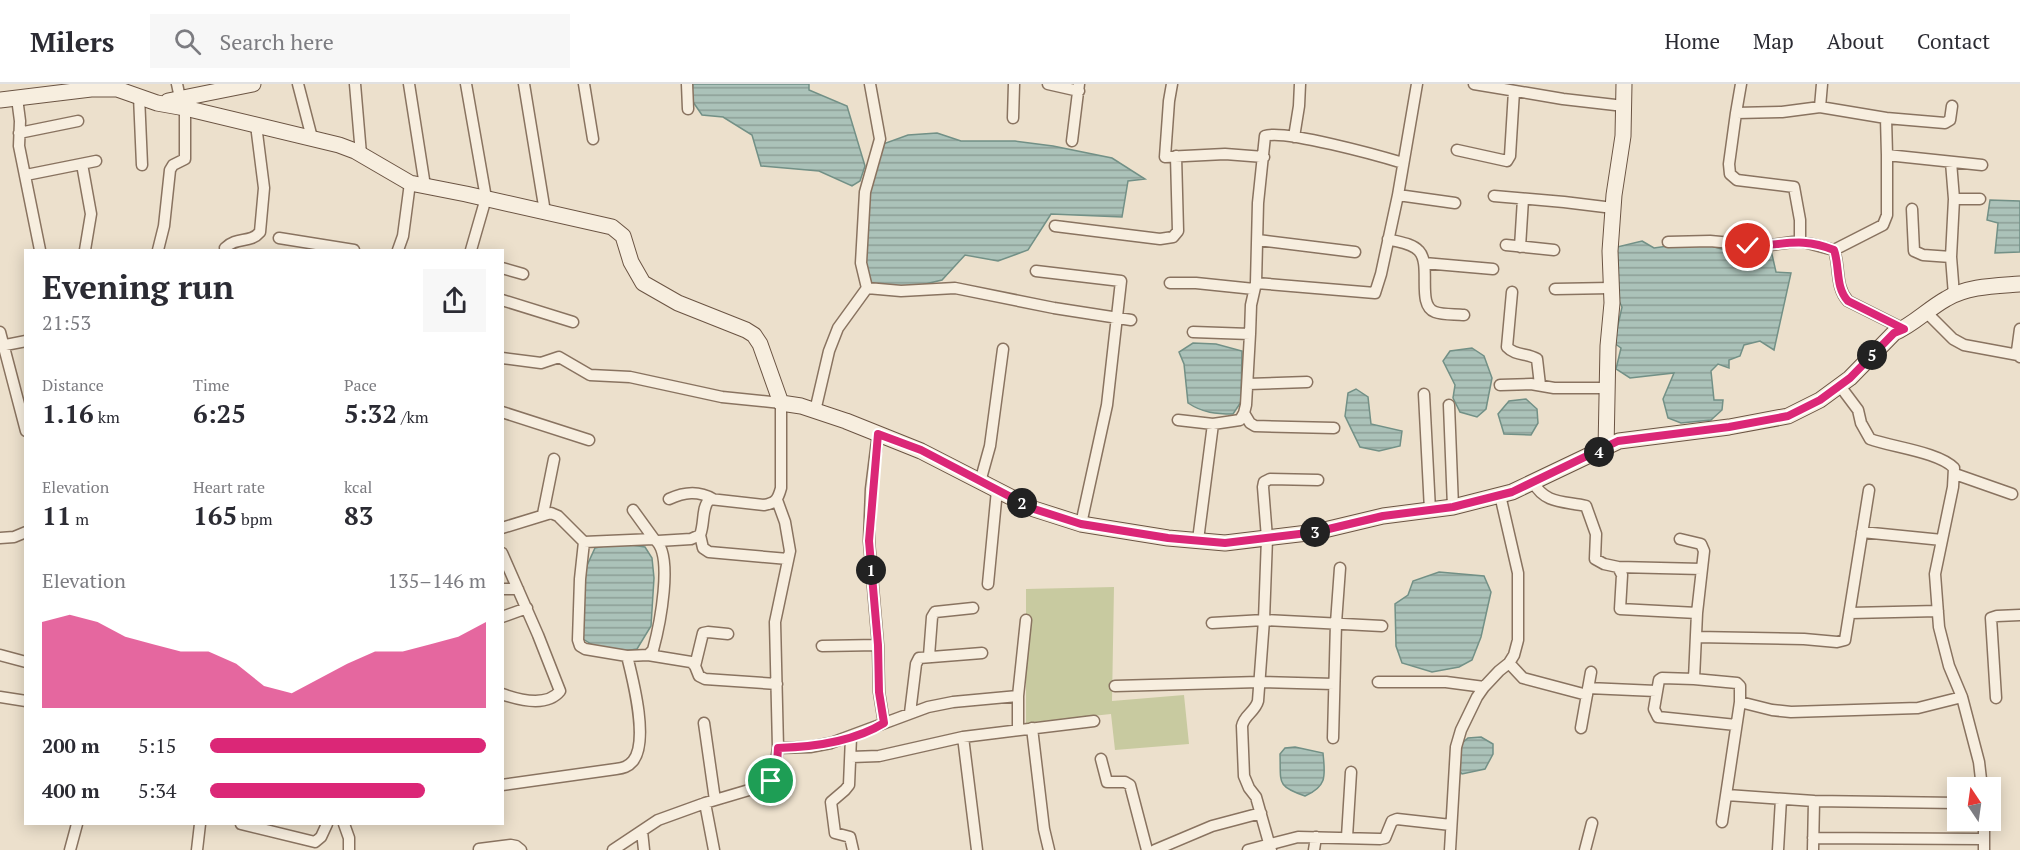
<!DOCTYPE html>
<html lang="en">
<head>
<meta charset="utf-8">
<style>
  :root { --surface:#fff; --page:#f7f7f7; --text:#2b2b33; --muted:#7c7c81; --line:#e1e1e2; --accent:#db2777 }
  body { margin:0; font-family:"PT Serif",serif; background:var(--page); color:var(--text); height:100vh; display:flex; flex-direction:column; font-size:22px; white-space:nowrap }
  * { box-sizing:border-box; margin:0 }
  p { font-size:20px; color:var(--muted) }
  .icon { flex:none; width:33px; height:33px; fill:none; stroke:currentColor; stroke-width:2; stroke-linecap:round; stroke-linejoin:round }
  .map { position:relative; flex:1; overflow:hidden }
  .details { position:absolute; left:24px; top:165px; width:480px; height:576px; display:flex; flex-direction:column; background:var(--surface); border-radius:0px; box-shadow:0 3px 15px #0003 }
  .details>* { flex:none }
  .needle { width:39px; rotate:347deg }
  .tools { position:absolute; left:1947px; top:693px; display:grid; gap:12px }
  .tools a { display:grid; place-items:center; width:54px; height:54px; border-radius:0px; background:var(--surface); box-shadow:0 3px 15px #0003; font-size:30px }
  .pin { position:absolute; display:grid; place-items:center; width:51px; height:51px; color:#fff; margin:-26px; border:3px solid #fff; border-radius:50%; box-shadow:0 2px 6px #0007 }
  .km { position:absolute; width:30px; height:30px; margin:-15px; border-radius:50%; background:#222; color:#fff; font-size:16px; line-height:30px; text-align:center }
  .round { display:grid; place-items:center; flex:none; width:63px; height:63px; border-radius:0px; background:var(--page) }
  .overview { display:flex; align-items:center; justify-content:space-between; height:102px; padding:0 18px }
  h1 { font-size:33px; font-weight:600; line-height:45px }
  .figures { display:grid; grid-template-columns:repeat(3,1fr); gap:9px; height:102px; padding:6px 18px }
  .figures div { display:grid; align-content:center }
  .figures b { font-size:26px; font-weight:600 }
  .figures small { font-size:16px; font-weight:400 }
  .figures p { font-size:16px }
  .chart { height:168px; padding:12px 18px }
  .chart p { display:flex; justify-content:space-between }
  .chart svg { width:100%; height:108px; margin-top:6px; fill:var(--accent); opacity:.7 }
  ul { padding:0 18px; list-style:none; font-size:20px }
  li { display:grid; grid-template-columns:96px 72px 1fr; align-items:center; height:45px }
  li i { height:15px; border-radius:8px; background:var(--accent) }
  header { display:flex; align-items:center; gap:36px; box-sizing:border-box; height:84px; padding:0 30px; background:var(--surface); border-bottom:2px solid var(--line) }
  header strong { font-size:28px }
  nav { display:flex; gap:33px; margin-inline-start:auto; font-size:21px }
  .search { width:420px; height:54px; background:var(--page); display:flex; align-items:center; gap:15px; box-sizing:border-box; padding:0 21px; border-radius:0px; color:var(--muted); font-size:22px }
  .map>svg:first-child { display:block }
  .garden { fill:#c8caa0 }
  .water { fill:url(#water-rules); stroke:#729086; stroke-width:1.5 }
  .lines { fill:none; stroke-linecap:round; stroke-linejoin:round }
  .street-casing { stroke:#897360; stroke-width:13 }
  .secondary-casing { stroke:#6b5443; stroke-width:17 }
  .street { stroke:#f7eedf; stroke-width:10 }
  .secondary { stroke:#f7eedf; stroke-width:15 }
  .route-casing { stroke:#fff; stroke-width:12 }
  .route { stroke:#db2777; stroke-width:8 }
</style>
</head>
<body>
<header>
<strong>Milers</strong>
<div class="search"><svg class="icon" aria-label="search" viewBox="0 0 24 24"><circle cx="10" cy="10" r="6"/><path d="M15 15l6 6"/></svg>Search here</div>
<nav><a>Home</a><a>Map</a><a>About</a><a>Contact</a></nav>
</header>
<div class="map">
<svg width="2020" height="766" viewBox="0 0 2020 766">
  <defs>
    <pattern id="water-rules" width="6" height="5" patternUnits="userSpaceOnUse" patternTransform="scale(1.5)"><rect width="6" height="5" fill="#abc2b9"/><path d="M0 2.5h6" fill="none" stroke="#8c9e96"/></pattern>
  </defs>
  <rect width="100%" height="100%" fill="#ece0cc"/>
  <path class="garden" d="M1114,503L1112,617L1184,611L1189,660L1115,666L1111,630L1026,639V505Z"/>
  <path class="water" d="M693,0H809V6L847,22L865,82L860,97L852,102L819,87L761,82L752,51L723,33L702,31L691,15Z
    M937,49L961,57H1015L1053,62L1112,74L1145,95L1128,97L1122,133L1051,130L1028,166L998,177L965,171L942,196L917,202L883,205L866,198L864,141L873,81L883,60L908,51Z
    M1990,116L2020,117V168L1995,169L1998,139L1987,136Z
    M1642,157L1654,164L1696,158L1729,167L1738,162L1771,166L1776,188L1791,189L1774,266L1760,257L1744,261L1740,272L1729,276V284L1718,280L1711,287L1714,316H1723L1722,326L1711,336L1681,339L1668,334L1663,315L1674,289L1630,294L1616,285L1621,264L1614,259L1622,223L1616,211L1617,163Z
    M1193,259L1216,260L1242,267L1241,318L1233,330C1216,330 1203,329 1188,319L1184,280L1179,268Z
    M1472,264L1484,272L1492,294L1486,325L1477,333L1460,328L1453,314L1455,301L1443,277L1450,267Z
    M1356,305L1368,313L1371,340L1402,347L1400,362L1379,367L1360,363L1345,332L1348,309Z
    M1526,315L1537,325L1538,339L1531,351L1504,350L1498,330L1509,317Z
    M618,459L645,463L652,474L654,494L651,542L637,565C612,569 604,569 583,555L584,488L595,464Z
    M1439,488L1484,492L1491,508L1481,553L1472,576L1459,583L1432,588L1402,579L1396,562L1395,520L1408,511L1413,497Z
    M1481,653L1493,660V670L1485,685L1462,690L1458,685L1461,660L1468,654Z
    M1295,663L1323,669C1325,691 1328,702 1305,712C1276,702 1281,699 1280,670L1285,664Z"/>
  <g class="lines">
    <defs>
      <path id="street" d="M177,0L180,14
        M298,0L312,54
        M355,0L361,70
        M409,0L425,102
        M466,0L486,114L471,166
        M524,0L545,128
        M584,0L593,55
        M687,0L688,25
        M870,0L880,55L865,108L861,179L867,204L901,207L955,204L1054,224L1131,236
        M1048,0L1079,7
        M1172,0L1169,17L1165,73L1225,70L1264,73
        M1474,0L1563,15L1624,22
        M1822,0L1820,23L1886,34L1887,71L1982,81
        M139,12L142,81
        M17,14L20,37L19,62L40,166
        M1820,23L1782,28L1736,29L1729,80L1730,90L1737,96L1794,103L1800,136V157L1834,166C1840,183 1835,203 1848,217L1904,245
        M1736,29L1741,0
        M1013,34L1014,0
        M1886,34L1945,39L1950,36L1952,22
        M19,49L78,37
        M1294,53L1299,22L1300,0
        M1072,57L1079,0
        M1457,66L1507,77L1510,72L1514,7
        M1951,78L1954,115L1951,173L1954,211
        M1403,79C1380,72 1283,45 1265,52L1258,119L1256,199L1375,209L1381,190L1398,111L1417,0
        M82,80L91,130L85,166
        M26,91L96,77
        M1398,111L1455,119
        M1494,112L1564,118L1613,124
        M1954,115H1980
        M1912,125L1914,167L1923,171L1951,173
        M1055,142L1160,155L1173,153L1178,147L1176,72
        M279,154L354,166
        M1388,155C1397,158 1412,159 1419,167C1432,181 1416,221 1435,228C1443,231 1455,230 1464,231
        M1258,156L1355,168
        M1668,158L1710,157L1764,162L1800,157
        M1506,161L1554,166
        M1520,163L1523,115
        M225,164C237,152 250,160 260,148L264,104L256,41
        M158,166L164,142L170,86L173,81L185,75V24
        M398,166L403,152L410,99
        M1834,166L1883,141L1887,131V71
        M1424,179L1493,185
        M502,184L523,190
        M1036,187L1121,197L1107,321L1081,440
        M1170,199H1196L1254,205
        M1555,205L1611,204
        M1512,208L1507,263C1515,272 1528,269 1537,275L1540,301
        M502,216L573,238
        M1926,228L1953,255L1964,261L2018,271
        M2020,245L2017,267L2020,273
        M0,248L26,347
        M1250,250L1251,221L1256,199
        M0,262L26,257
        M502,274L541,279L559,273L590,291L630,293L722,313L781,319V404C778,415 776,419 764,421L710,415C701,423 705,439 700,451L691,455L658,457
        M1248,300L1307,298
        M1500,301L1531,300L1554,304H1606
        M1840,302L1858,326L1861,339L1870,355C1891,363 1939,368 1954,384L1953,403L1935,490L1939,543L1949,582L1962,613
        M1424,310L1430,426
        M1449,321L1453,423
        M815,327L829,267L838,244L867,204
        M502,328L589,356
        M1244,329L1250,339L1255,342L1334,344
        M1178,336L1213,340L1240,336L1244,329L1246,321L1250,250L1193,248
        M878,349L871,405L869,457L878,561L879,608L884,639
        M1955,390L2012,410
        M980,398L990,362L1003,265
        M1533,398C1545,420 1563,417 1586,422L1596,450L1595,475L1604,480L1618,483L1622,491L1620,525L1697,529
        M669,415C684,408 698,406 713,415
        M633,426L654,455
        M543,430L554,375
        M502,444L551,429L558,432L584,458
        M1862,448L1942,456
        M700,451L703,464L709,468L788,475
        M0,454L14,453L26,448
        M1680,455L1701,460L1704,467L1697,529L1694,595
        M1198,456L1213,340
        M502,469L538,551L560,607C547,623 519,616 502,610
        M1618,483L1702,485
        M988,500L997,406
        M502,505H518
        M1850,529L1938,527
        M502,533L527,524
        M1212,539L1264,536L1382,542
        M1696,553L1804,555L1837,558L1845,556L1869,406
        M822,562L878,561
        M0,571L26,578
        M648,571L691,578L695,582L699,592L705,595L777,600
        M929,572L932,533L935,528L973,524
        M1509,579L1523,594L1587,611
        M695,582L703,549L708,548L728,550
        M1378,598H1446L1484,603
        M1115,602L1259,598L1334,600
        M1588,604L1656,607
        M1018,612V646
        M0,613L26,617
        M1996,614L1991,534L1997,532L2020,531
        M910,629L916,580L919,574L982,569
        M704,639L715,716
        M1736,641L1658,633L1654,625L1659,596L1662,594L1694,595L1737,599L1740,602V618L1772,626L1791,628L1918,624L1962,613L1979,678L1982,704
        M1032,644L1044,745L1049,766
        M1581,644L1591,588
        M851,653L849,701L845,706L831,718L835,749L850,753L853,766
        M963,653L977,766
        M1333,654L1336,539L1340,484
        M778,664L810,663L831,659L928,623L953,618L1018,612L1026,536
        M851,673L879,672L963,653L1094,637
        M1101,675L1107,698H1125L1130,701L1147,766
        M502,701L616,685C623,684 628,683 633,677C649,657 633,596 627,572L585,565L580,562L578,556L580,495L584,458L654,455C675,469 659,544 653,566L648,571L627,572
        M1727,711L1814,717
        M705,719L714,766
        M1722,738L1740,618
        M241,740L315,758L321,753L327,740
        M344,740L349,754V766
        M642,747L644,766
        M1347,753L1351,688
        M1813,754L1983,755
        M479,765L511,761L516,762L521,766
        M70,766L77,740
        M197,766L200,740
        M613,766L658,736L705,719L766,701L774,691L778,664L775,538L790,467L785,438L777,416
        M1155,766L1212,742L1261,729
        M1248,766L1298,753L1380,755L1385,754L1392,737L1397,735L1451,741
        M1271,766L1256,713L1249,704L1244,692L1242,642C1244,631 1255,628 1258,617L1264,536L1267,454L1263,403L1264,398L1270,395L1318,396
        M1314,766L1316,753
        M1450,766L1456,663L1461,646L1477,613L1484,603L1499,587L1509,579L1514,571L1518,556V489L1500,411
        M1585,766L1592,739
        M1778,766L1781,715
        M1813,766L1814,717L1958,719
        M1984,766V736"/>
      <path id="secondary" d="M0,16L91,5H117L157,19L185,24L339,61L355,67L410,99L466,110L612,143L623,152L631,178L643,199L678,219L746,246L754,251L760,260L781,319L801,322L846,337L921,367L1034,425L1081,440L1168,454L1225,459L1316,448L1383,432L1453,423L1512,408L1619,357L1729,343L1788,332L1820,316L1850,294L1894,249C1913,241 1928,225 1946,215C1968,202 1995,202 2020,200
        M168,17L253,0
        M1606,365L1608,262L1612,219L1610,167L1614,111L1623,52L1624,0"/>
    </defs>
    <use href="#street" class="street-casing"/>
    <use href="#secondary" class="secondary-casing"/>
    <use href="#street" class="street"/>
    <use href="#secondary" class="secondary"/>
  </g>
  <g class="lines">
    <defs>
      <path id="route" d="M771,697L777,680L778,664C814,663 853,658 884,639L879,608L878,561L869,457L878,350L921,366L1034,425L1081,440L1168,454L1225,459L1316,448L1383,432L1453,423L1512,408L1618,357L1729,343L1788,332L1820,316L1850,294L1894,249L1904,245L1848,217C1835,203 1840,183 1834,166C1800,152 1782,162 1748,162"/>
    </defs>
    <use href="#route" class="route-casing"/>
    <use href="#route" class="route"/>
  </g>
</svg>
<div class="tools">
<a><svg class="needle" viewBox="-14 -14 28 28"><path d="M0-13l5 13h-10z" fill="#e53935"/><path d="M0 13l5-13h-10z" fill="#7c7c81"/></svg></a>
</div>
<div class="pin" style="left:771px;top:697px;background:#1e9e55"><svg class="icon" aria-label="arrive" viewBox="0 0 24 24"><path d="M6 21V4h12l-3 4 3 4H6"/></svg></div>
<div class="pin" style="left:1748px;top:162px;background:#d93025"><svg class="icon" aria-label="check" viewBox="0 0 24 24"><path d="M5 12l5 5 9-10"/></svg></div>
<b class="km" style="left:871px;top:486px">1</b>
<b class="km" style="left:1022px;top:419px">2</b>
<b class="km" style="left:1315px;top:448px">3</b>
<b class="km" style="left:1599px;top:368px">4</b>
<b class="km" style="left:1872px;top:271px">5</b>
<section class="details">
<div class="overview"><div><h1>Evening run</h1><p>21:53</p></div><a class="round"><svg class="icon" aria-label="share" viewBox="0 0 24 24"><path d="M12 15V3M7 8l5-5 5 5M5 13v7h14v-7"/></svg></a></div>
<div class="figures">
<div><p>Distance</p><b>1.16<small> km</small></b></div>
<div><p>Time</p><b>6:25</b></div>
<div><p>Pace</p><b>5:32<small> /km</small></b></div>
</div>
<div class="figures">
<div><p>Elevation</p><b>11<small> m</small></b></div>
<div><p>Heart rate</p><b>165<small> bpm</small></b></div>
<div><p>kcal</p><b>83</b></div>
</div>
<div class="chart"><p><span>Elevation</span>135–146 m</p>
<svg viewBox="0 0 160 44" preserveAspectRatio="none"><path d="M0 44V9L10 6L20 9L30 15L40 18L50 21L60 21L70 26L80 35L90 38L100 32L110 26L120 21L130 21L140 18L150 15L160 9V44z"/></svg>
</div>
<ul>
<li><b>200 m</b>5:15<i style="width:100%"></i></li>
<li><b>400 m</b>5:34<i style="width:78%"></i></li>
</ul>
</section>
</div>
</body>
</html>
